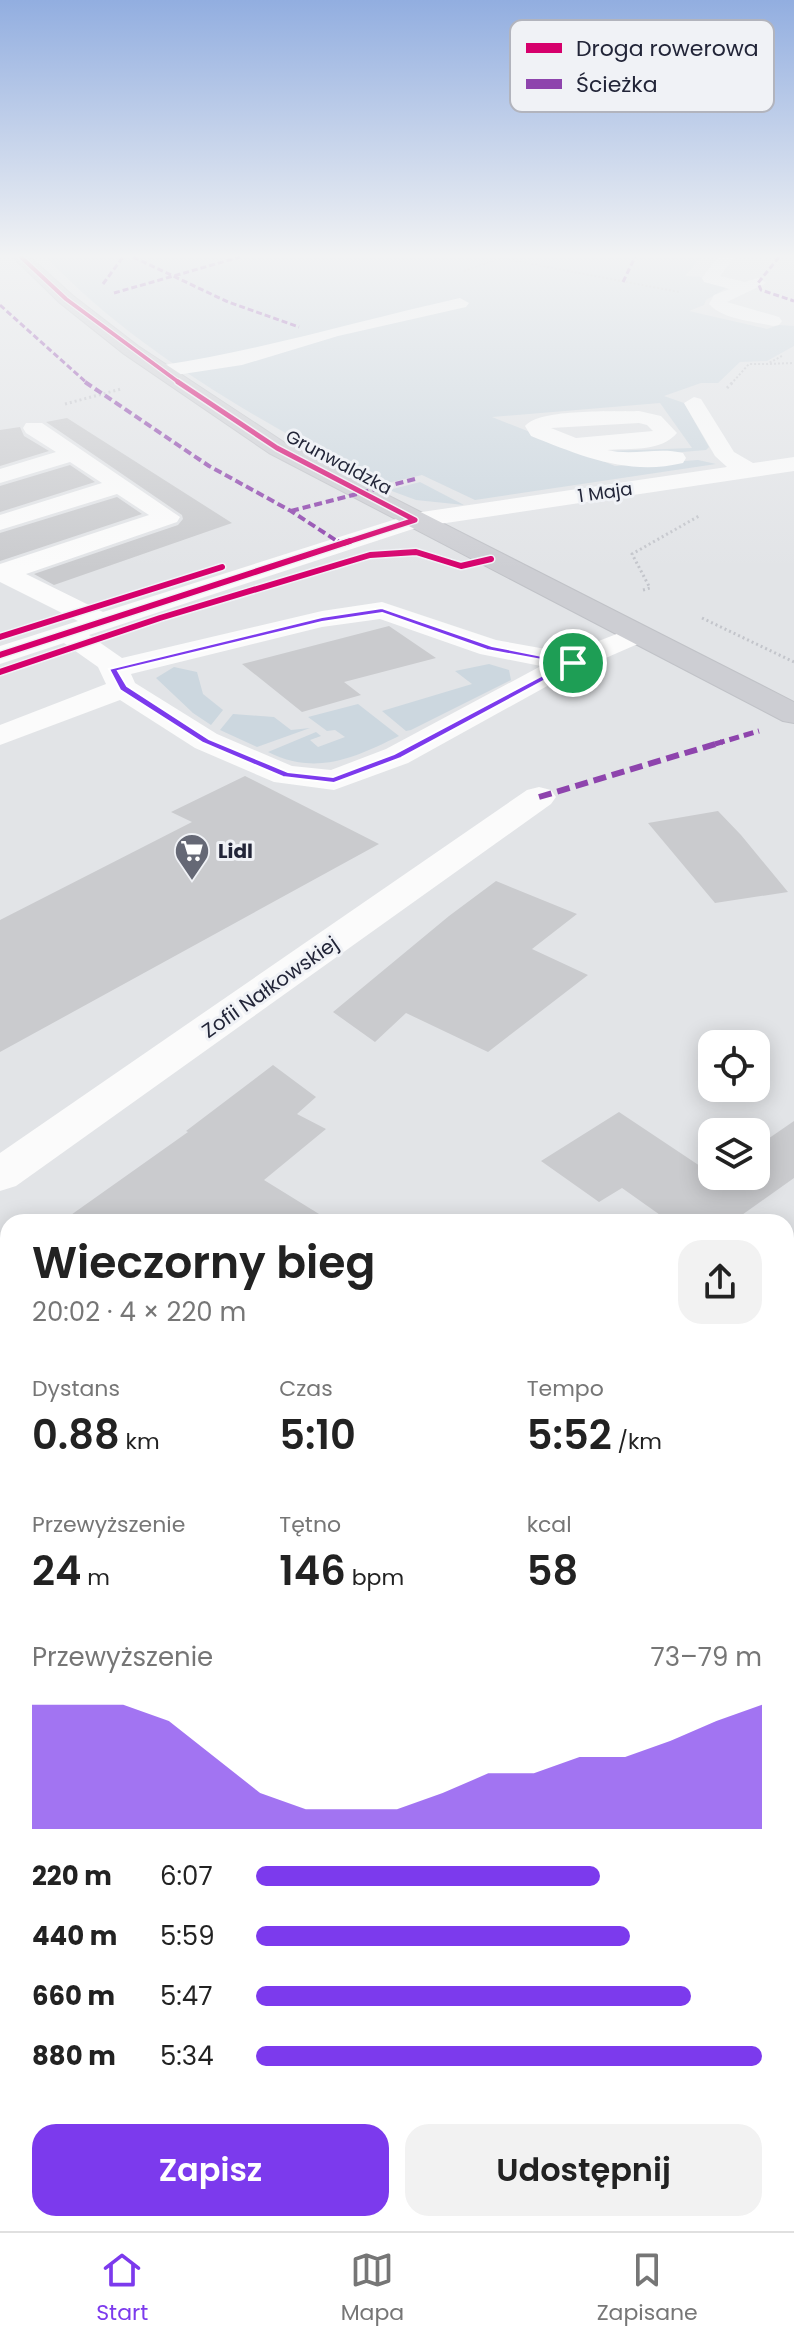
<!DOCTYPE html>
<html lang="pl">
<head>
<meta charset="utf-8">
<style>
  :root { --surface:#fff; --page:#f2f2f2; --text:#222; --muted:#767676; --line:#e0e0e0; --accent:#7c3aed }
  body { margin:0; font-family:Poppins,sans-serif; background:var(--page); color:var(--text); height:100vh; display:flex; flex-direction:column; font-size:30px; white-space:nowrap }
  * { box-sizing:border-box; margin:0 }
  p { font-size:26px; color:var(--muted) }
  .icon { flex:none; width:44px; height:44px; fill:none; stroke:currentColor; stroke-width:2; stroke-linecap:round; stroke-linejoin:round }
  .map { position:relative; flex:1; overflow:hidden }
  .drawer { position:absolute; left:0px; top:1214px; width:794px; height:1018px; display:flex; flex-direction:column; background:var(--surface); border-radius:24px 24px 0 0; box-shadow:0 4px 20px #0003 }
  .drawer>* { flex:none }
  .buttons { position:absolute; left:698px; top:1030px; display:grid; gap:16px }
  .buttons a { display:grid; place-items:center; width:72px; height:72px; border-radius:16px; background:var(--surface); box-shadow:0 4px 20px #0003; font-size:40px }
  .pin { position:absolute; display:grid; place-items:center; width:68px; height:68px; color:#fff; margin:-34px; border:4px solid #fff; border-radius:50%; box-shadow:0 2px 8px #0007 }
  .round { display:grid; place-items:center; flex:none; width:84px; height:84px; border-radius:24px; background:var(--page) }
  .overview { display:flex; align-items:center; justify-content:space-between; height:136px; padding:0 32px }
  h1 { font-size:44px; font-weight:600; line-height:60px }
  .stats { display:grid; grid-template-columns:repeat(3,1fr); gap:12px; height:136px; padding:8px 32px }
  .stats div { display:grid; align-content:center }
  .stats b { font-size:40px; font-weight:600 }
  .stats small { font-size:22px; font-weight:400 }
  .stats p { font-size:22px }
  .chart { height:224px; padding:16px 32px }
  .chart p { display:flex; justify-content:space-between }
  .chart svg { width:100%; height:144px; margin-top:8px; fill:var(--accent); opacity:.7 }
  .cta { display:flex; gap:16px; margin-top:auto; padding:16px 32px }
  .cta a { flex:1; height:92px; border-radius:24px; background:var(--accent); color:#fff; font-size:32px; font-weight:600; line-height:92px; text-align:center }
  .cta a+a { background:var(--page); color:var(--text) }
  ul { padding:0 32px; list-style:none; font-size:26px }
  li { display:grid; grid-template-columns:128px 96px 1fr; align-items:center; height:60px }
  li i { height:20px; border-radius:10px; background:var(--accent) }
  .tab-bar { display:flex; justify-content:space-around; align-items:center; height:112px; border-top:2px solid var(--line); background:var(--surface); font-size:22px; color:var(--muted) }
  .tab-bar a { display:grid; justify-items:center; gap:4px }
  .tab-bar .current { color:var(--accent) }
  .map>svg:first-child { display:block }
  .green { fill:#ccd7df }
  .building { fill:#cacbce }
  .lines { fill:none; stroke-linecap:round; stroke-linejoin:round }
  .major-casing { stroke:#c0c2c7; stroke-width:2 }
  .path-far1 { stroke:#c3c5cb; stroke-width:2; stroke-dasharray:2 2; stroke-linecap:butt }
  .path { stroke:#c3c5cb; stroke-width:3; stroke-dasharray:2 3; stroke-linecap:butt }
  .minor { fill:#fbfbfb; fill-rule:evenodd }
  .major { fill:#cdced3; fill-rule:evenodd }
  .quiet-far3 { stroke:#8e44ad; stroke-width:3; stroke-dasharray:6 3; stroke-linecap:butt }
  .quiet-far2 { stroke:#8e44ad; stroke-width:4; stroke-dasharray:8 4; stroke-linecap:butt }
  .quiet-far1 { stroke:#8e44ad; stroke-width:5; stroke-dasharray:10 5; stroke-linecap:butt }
  .quiet { stroke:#8e44ad; stroke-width:6; stroke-dasharray:13 6; stroke-linecap:butt }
  .cycleway-far2-casing { stroke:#f0f2f6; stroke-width:6 }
  .cycleway-far1-casing { stroke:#f0f2f6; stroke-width:8 }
  .cycleway-casing { stroke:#f0f2f6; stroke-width:9 }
  .cycleway-far2 { stroke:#d6006c; stroke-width:4 }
  .cycleway-far1 { stroke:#d6006c; stroke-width:5 }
  .cycleway { stroke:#d6006c; stroke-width:6 }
  .route { fill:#7c3aed; stroke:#fff; stroke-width:2; fill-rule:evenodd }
  .labels { text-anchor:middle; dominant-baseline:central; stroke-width:6; stroke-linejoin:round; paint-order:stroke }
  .far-street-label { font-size:18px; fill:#222538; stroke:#f0f2f6 }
  .poi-label { font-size:20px; font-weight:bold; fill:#222538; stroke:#f0f2f6; text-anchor:start }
  .street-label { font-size:20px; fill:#222538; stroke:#f0f2f6 }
  .key { fill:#f0f2f6; stroke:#b2b4bd; stroke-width:2 }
  .key-label { font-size:22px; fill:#222538 }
</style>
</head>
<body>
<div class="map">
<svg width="794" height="2231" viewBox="0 0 794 2231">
  <rect width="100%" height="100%" fill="#e2e4e7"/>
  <path class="green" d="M46,257H701L685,276L700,277L728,287L706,300L704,305L689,311L767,329L779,325L794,326V346L767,361L740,362L718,383H701L664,396L684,403L709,447L706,450L635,456L609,451L692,448L660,403L492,417L615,466L698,460L716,464L475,500L422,475L379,485C261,420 139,355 46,257Z
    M420,482L464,505L416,500L389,490Z
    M489,664L509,670L511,680L411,730L406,731L382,711L472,684L455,671Z
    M174,667L197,672L203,694L223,710L211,725L193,713L156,678Z
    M358,704L399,736C354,758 316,776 268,752L316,732L321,736L310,740L318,747L345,737L335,730L327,731L308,717Z
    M233,714L274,717L291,730L310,728L257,747L220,730Z"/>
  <path class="building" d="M67,418L232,523L54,585L34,574L178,525L183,519L182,515L46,422Z
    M20,427L24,436L49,451L0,466V430Z
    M70,465L95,482L0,512V486Z
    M117,497L142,514L0,561V533Z
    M389,626L436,658L344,682L361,695L302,712L242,664Z
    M245,776L379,844L0,1052V920L192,822L171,812Z
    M718,811L741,835L788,892L715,903L648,823Z
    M496,881L577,914L532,949L588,975L488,1052L406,1013L375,1042L333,1012L449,916Z
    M273,1065L316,1097L297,1114L326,1129L264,1180L332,1222H61L188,1132L186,1131Z
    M619,1112L715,1176H756V1147L794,1121V1178L732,1222H670L622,1188L599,1202L541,1161Z"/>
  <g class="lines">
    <defs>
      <path id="major" d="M13,257H30L72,295L138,346L285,443L794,702V723L783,721L269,453L124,354L60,303Z"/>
    </defs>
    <use href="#major" class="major-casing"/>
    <path class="path-far1" d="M500,258L679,292
      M464,271L501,258
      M782,356L767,364L794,363
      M731,384L749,364H767"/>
    <path class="path" d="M727,388L733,382
      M65,404L121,389
      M643,590L650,588L632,554L699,516
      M702,618L794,662"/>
    <path class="minor" d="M718,257H734L720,276L745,282L758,278L766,283L727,302L779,317L782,321L779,325L773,326C753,321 724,320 709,304L714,295L730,289L704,282L702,278Z
      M460,298L469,303L466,307L338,336L242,365L163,377L153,371L163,365C263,350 361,320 460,298Z
      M694,397L701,399L734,452L753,463L794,457V471L419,527L89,635L122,658L322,611L382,602L496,640L568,653L637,626L647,628L651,634L647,640L569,674L408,763L334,790L274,782L195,748L120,700L0,745V725L106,684L98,667L64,643L0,664V646L78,621L0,582V564L149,515L117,494L0,530V515L102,483L70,462L0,483V469L56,452L26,433L23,428L26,423H42L180,517L177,522L26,574L103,612L415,513L727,467L715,456L684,403ZM380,619L480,654L541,666L386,749L331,770L292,766L217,734L135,683L131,674L322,627Z
      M639,411L661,416L677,433C661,452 630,448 607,450C633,456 658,447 683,453L686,458L683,463C628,476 581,456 531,436L525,426C540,408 615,412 639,411ZM639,423L647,425L653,431L576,438L551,428Z
      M539,787L551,790L556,797L551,804L16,1186L0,1191V1153L527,790Z
      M794,1283V1324L786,1327V1286Z
      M8,1736V1800L0,1802V1738Z"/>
    <use href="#major" class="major"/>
    <path class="quiet-far3" d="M133,257L228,302L299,327
      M779,257L758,283L761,290L794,301
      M623,282L635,257
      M103,284L123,257
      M114,293L240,257
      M0,305L88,384"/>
    <path class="quiet-far2" d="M85,382L209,466L291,511L340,543
      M291,511L415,479"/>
    <path class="quiet-far1" d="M337,541L343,545
      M715,744L759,731"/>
    <path class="quiet" d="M539,797L722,742"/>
    <defs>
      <path id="cycleway-far2" d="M21,257L66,299L181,384"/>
      <path id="cycleway-far1" d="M178,382L277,448L415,520
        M344,543L415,520"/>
      <path id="cycleway" d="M0,637L222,567
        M0,655L350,541
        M0,672L160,618L370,555L416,552L461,566L491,559"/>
    </defs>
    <use href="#cycleway-far2" class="cycleway-far2-casing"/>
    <use href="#cycleway-far1" class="cycleway-far1-casing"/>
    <use href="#cycleway" class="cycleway-casing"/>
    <use href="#cycleway-far2" class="cycleway-far2"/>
    <use href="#cycleway-far1" class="cycleway-far1"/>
    <use href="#cycleway" class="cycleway"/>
  </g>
  <linearGradient id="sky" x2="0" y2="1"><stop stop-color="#92aee0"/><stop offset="0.45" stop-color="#f2f3f4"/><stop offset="1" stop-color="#f2f3f4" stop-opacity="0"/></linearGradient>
  <rect width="794" height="569" fill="url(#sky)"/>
  <path class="route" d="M382,608L492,646L577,663L401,758L334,783L283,777L203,743L120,690L109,669L322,617ZM382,613L487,650L564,664L394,754L333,777L288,772L209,739L127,686L118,671L322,622Z"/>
  <defs>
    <symbol id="supermarket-pin" viewBox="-11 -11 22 30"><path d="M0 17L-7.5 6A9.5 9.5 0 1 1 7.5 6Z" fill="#656875" stroke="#f0f2f6"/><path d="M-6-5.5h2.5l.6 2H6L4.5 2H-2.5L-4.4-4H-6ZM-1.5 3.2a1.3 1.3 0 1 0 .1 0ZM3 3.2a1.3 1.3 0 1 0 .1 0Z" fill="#fff"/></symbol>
  </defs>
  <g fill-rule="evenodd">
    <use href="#supermarket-pin" x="172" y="831" width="40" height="54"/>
  </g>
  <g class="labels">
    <g class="far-street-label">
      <text transform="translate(339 462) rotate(28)">Grunwaldzka</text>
      <text transform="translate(605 492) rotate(-8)">1 Maja</text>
    </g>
    <g class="poi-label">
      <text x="218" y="851">Lidl</text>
    </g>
    <g class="street-label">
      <text transform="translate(270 987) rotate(-35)">Zofii Nałkowskiej</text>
    </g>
  </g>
  <rect x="510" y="20" width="264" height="92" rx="12" class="key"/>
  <rect x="526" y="43" width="36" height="10" fill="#d6006c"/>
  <rect x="526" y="79" width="36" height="10" fill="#8e44ad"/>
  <g class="key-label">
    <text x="576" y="56">Droga rowerowa</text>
    <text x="576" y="92">Ścieżka</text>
  </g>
</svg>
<div class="buttons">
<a><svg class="icon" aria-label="locate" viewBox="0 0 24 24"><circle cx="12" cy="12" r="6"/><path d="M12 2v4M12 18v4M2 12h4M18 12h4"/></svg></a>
<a><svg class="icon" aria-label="layers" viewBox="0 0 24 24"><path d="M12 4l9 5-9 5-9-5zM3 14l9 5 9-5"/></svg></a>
</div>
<div class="pin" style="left:573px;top:663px;background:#1e9e55"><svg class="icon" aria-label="arrive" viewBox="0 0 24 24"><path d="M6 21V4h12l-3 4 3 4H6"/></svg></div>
<section class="drawer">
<div class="overview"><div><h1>Wieczorny bieg</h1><p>20:02 · 4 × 220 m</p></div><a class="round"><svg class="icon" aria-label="share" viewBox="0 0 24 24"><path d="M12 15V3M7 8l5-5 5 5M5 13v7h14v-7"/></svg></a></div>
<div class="stats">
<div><p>Dystans</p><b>0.88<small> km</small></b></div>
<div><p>Czas</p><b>5:10</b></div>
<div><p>Tempo</p><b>5:52<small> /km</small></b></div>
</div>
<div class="stats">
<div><p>Przewyższenie</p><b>24<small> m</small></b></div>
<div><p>Tętno</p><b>146<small> bpm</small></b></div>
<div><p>kcal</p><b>58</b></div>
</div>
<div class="chart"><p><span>Przewyższenie</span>73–79 m</p>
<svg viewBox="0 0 160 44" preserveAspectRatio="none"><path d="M0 44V6L10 6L20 6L30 11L40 22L50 33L60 38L70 38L80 38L90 33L100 27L110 27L120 22L130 22L140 17L150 11L160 6V44z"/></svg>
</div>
<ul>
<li><b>220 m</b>6:07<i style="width:68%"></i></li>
<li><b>440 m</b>5:59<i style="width:74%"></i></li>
<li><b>660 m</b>5:47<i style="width:86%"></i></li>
<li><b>880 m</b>5:34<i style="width:100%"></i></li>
</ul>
<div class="cta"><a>Zapisz</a><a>Udostępnij</a></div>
</section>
</div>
<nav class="tab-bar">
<a class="current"><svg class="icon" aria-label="home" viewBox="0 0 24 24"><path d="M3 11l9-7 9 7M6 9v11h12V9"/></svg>Start</a>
<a><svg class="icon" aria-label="map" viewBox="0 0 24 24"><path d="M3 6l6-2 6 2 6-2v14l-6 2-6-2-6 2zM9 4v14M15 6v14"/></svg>Mapa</a>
<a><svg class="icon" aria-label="saved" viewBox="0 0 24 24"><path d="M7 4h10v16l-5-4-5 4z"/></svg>Zapisane</a>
</nav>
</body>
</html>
